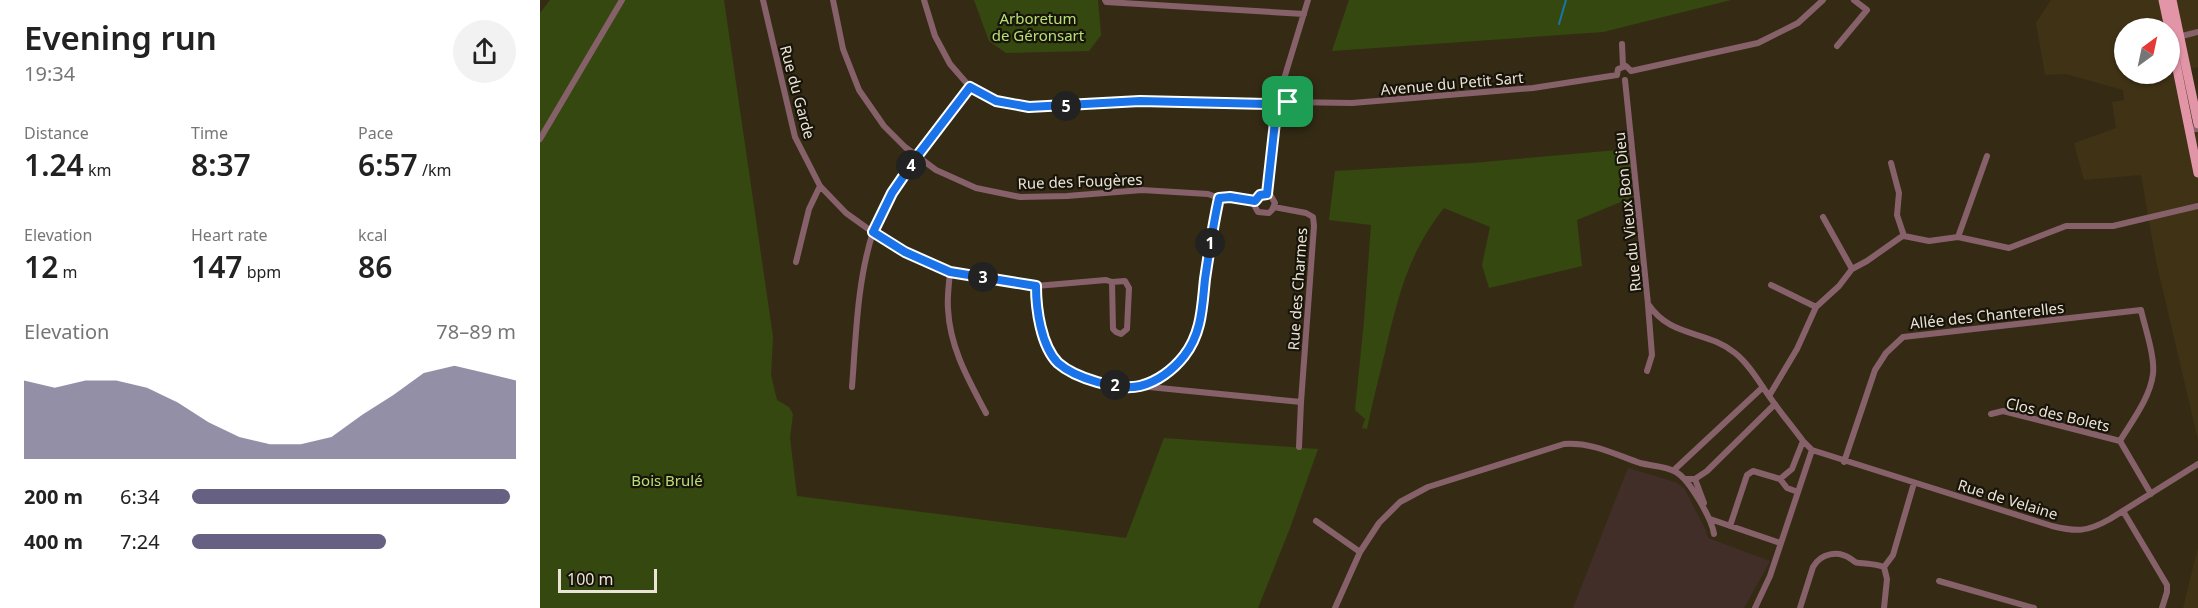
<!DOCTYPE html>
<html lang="en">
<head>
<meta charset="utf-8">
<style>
  :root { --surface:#fff; --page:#f2f2f2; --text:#222; --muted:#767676; --accent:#666082 }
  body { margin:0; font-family:"Noto Sans",sans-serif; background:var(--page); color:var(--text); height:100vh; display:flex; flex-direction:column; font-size:22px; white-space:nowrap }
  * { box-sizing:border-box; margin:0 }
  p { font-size:20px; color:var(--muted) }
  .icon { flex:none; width:33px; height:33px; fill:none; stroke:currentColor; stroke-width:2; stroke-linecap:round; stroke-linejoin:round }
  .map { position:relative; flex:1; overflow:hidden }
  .side { display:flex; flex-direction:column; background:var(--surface); width:540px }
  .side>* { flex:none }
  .needle { width:39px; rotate:33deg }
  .controls { position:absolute; left:1574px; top:18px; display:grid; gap:12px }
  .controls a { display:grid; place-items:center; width:66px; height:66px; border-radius:50%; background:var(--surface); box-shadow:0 2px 4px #0004; font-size:30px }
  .scale { position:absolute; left:18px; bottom:15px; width:99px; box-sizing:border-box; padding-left:6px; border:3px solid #eae3d6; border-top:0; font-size:16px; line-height:21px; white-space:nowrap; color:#eae3d6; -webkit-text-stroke:4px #18140a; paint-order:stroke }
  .pin { position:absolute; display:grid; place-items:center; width:51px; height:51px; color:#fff; margin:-26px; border-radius:12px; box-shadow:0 3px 9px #0006 }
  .km { position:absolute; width:30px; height:30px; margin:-15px; border-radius:50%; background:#222; color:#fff; font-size:16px; line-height:30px; text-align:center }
  .round { display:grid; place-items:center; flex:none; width:63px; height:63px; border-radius:32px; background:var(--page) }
  .summary { display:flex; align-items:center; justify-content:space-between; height:102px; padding:0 24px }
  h1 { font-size:33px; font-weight:600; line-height:45px }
  .figures { display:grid; grid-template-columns:repeat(3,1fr); gap:9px; height:102px; padding:6px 24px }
  .figures div { display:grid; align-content:center }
  .figures b { font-size:30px; font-weight:600 }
  .figures small { font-size:16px; font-weight:400 }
  .figures p { font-size:16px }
  .chart { height:168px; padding:12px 24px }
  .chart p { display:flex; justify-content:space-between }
  .chart svg { width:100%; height:108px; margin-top:6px; fill:var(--accent); opacity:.7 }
  ul { padding:0 24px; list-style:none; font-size:20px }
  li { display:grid; grid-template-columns:96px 72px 1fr; align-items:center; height:45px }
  li i { height:15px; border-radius:8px; background:var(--accent) }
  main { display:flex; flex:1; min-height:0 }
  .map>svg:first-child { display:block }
  .built { fill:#3f3215; fill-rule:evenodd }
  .education { fill:#412e28 }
  .green { fill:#354810 }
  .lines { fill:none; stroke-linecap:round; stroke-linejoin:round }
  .stream { stroke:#1777a9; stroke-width:2 }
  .minor { stroke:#87616a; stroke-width:6 }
  .primary { stroke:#e395a8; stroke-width:9 }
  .route-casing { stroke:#fff; stroke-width:12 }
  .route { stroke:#1a73e8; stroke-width:8 }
  .labels { text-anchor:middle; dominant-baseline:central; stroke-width:4.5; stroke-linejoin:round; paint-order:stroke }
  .park-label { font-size:15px; fill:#b7e074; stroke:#18140a }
  .street-label { font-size:15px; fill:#eae3d6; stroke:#18140a }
</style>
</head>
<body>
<main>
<section class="side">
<div class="summary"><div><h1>Evening run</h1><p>19:34</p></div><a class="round"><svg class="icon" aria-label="share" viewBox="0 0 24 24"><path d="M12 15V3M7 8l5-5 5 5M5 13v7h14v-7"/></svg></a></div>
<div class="figures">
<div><p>Distance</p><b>1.24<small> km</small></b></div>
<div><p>Time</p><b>8:37</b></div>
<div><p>Pace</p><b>6:57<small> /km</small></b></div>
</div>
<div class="figures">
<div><p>Elevation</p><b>12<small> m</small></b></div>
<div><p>Heart rate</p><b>147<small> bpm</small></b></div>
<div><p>kcal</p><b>86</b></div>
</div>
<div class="chart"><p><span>Elevation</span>78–89 m</p>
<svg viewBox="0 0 160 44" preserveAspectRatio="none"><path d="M0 44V12L10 15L20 12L30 12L40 15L50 21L60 29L70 35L80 38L90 38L100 35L110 26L120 18L130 9L140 6L150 9L160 12V44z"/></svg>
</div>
<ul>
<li><b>200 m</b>6:34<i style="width:98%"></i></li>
<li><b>400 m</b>7:24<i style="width:60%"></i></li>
</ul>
</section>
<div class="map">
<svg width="1658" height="608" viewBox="0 0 1658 608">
  <rect width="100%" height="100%" fill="#352b15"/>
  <path class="built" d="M1511,0H1658V67L1649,69L1658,114V440L1616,261L1601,175L1544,180L1534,143L1576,128L1572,102L1584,100L1583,90L1526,74L1505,75L1496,23ZM1584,28H1629V74H1584Z
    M1658,547V608H1643Z"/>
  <path class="education" d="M1088,468L1135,482L1144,488L1166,531L1168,538L1230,561L1204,608H1033Z"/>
  <path class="green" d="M10,0H184L233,337L231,375L237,400L249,407L253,414L250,438L257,496L586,538L624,438L778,449L750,528L718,608H0V13Z
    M434,0H558L561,35L549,51L466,53L449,41Z
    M809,0H1191L1063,32L792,51Z
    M1089,149L1093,197L1037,220L1042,266L949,288L942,265L950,227L904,208C868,253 858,297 845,352C839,378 832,403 827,429L822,428L825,419L815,410L824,321L831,225L789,220L795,171L932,163Z"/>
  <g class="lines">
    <path class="stream" d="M1019,24L1026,0"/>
    <path class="minor" d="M223,0L255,137L280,186L306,213L345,241L410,272L496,286L566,280L572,282L573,329L576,332L581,334L587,329L589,288L585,281L572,282
      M293,0L303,49L319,90L344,126L365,147L396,170L436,188L480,197L527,196L602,190L668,194L679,198
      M384,0L395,36L410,64L430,87L456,101L489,107L600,101L727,103
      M565,0L566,2L764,14
      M1638,37L1658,32
      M1082,44L1083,66
      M1297,46L1327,10L1314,0
      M1091,71L1218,43L1258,23L1283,0
      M1077,75L1078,69L1086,66L1091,71
      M1085,80L1108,304C1132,339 1165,329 1195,353C1209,364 1219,382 1229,396C1240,412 1252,426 1263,441L1272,450L1512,526C1537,532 1547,532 1570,519L1658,464
      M740,92L768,0
      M748,102L812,103L873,98L993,88L1077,75
      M736,113C723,107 727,94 740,92
      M736,113C744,112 747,110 748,102
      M1649,129H1658
      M0,139L82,0
      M1351,163L1359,193L1357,215L1364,236
      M727,194L736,113
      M715,201L714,205L718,212L729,213L732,210L735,203L731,196L727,194
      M1283,217L1312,269
      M1418,237L1447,156
      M256,262L269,209L280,186
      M410,272C409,284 407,297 408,309C410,348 428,379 446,413
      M1231,285L1276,307
      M496,286L499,321L507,344L517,362L551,382L582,386H599L626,375L644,357L658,332L671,235L679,198L691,197L715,201
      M1107,371L1112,355L1108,305
      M599,386L761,402L774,226L773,217L766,213L734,207
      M312,387C316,336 317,282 333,232C349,182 398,129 430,87
      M1229,396L1257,349L1276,307L1299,286L1312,269L1327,261L1361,237L1364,236L1389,241L1418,237L1469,248L1526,226H1573L1658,206
      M1451,414L1463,411L1580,441
      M1580,441L1611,494
      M759,447L761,402
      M1304,462L1335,370L1346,353L1363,337L1601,310C1605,328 1615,356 1613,374C1610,398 1592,421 1580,441
      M1134,470L1223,387
      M1145,479H1155L1167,471L1235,404
      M1155,479L1164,503
      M1240,479L1247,488L1258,492
      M1583,511L1627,585V592L1622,608
      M1170,519L1240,543
      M776,521L820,552
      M1190,526L1207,475L1213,471L1240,479L1252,469L1263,441
      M1399,581L1494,608
      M795,608L820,552L839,523L860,502L888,487L1024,444C1052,442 1074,454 1100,463C1111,466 1126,466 1136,472C1149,479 1172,519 1174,534
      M1215,608L1230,576L1272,450
      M1260,608L1273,567C1281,553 1298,550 1311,559C1316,562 1314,563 1320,563C1328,564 1335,564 1344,567
      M1344,608L1347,579L1344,567L1353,555L1374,483"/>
    <path class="primary" d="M1623,0L1629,28
      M1632,0L1658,124
      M1629,29L1658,173"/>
  </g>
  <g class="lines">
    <defs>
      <path id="route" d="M430,87L456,101L489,107L600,101L727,104C729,96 732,93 740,92L747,98V108L742,112L736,113L727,194L720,195L715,201L690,197L679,198C673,225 669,252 665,279C662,307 662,333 644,356C633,370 617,382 600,386C578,391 535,378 518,363C501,346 496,309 496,286L410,272L365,252L333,232L352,193L378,155Z"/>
    </defs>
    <use href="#route" class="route-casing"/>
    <use href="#route" class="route"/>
  </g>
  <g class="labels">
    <g class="park-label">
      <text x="498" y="18">Arboretum<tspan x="498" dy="17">de Géronsart</tspan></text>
      <text x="127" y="480">Bois Brulé</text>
    </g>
    <g class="street-label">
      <text transform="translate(912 83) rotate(-5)">Avenue du Petit Sart</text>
      <text transform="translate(258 92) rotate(75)">Rue du Garde</text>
      <text transform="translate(540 181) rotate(-2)">Rue des Fougères</text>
      <text transform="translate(1087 212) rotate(-96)">Rue du Vieux Bon Dieu</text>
      <text transform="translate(757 289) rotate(-86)">Rue des Charmes</text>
      <text transform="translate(1447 315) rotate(-6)">Allée des Chanterelles</text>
      <text transform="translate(1518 414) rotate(13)">Clos des Bolets</text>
      <text transform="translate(1468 499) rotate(17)">Rue de Velaine</text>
    </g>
  </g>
</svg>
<div class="controls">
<a><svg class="needle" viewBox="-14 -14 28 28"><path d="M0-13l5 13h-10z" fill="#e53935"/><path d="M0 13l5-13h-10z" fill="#767676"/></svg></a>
</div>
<div class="scale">100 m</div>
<div class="pin" style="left:748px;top:102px;background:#1e9e55"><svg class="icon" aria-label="arrive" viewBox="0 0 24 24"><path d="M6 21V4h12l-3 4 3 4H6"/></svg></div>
<b class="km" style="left:670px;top:243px">1</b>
<b class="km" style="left:575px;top:385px">2</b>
<b class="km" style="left:443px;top:277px">3</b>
<b class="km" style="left:371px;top:165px">4</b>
<b class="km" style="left:526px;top:106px">5</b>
</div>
</main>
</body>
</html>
